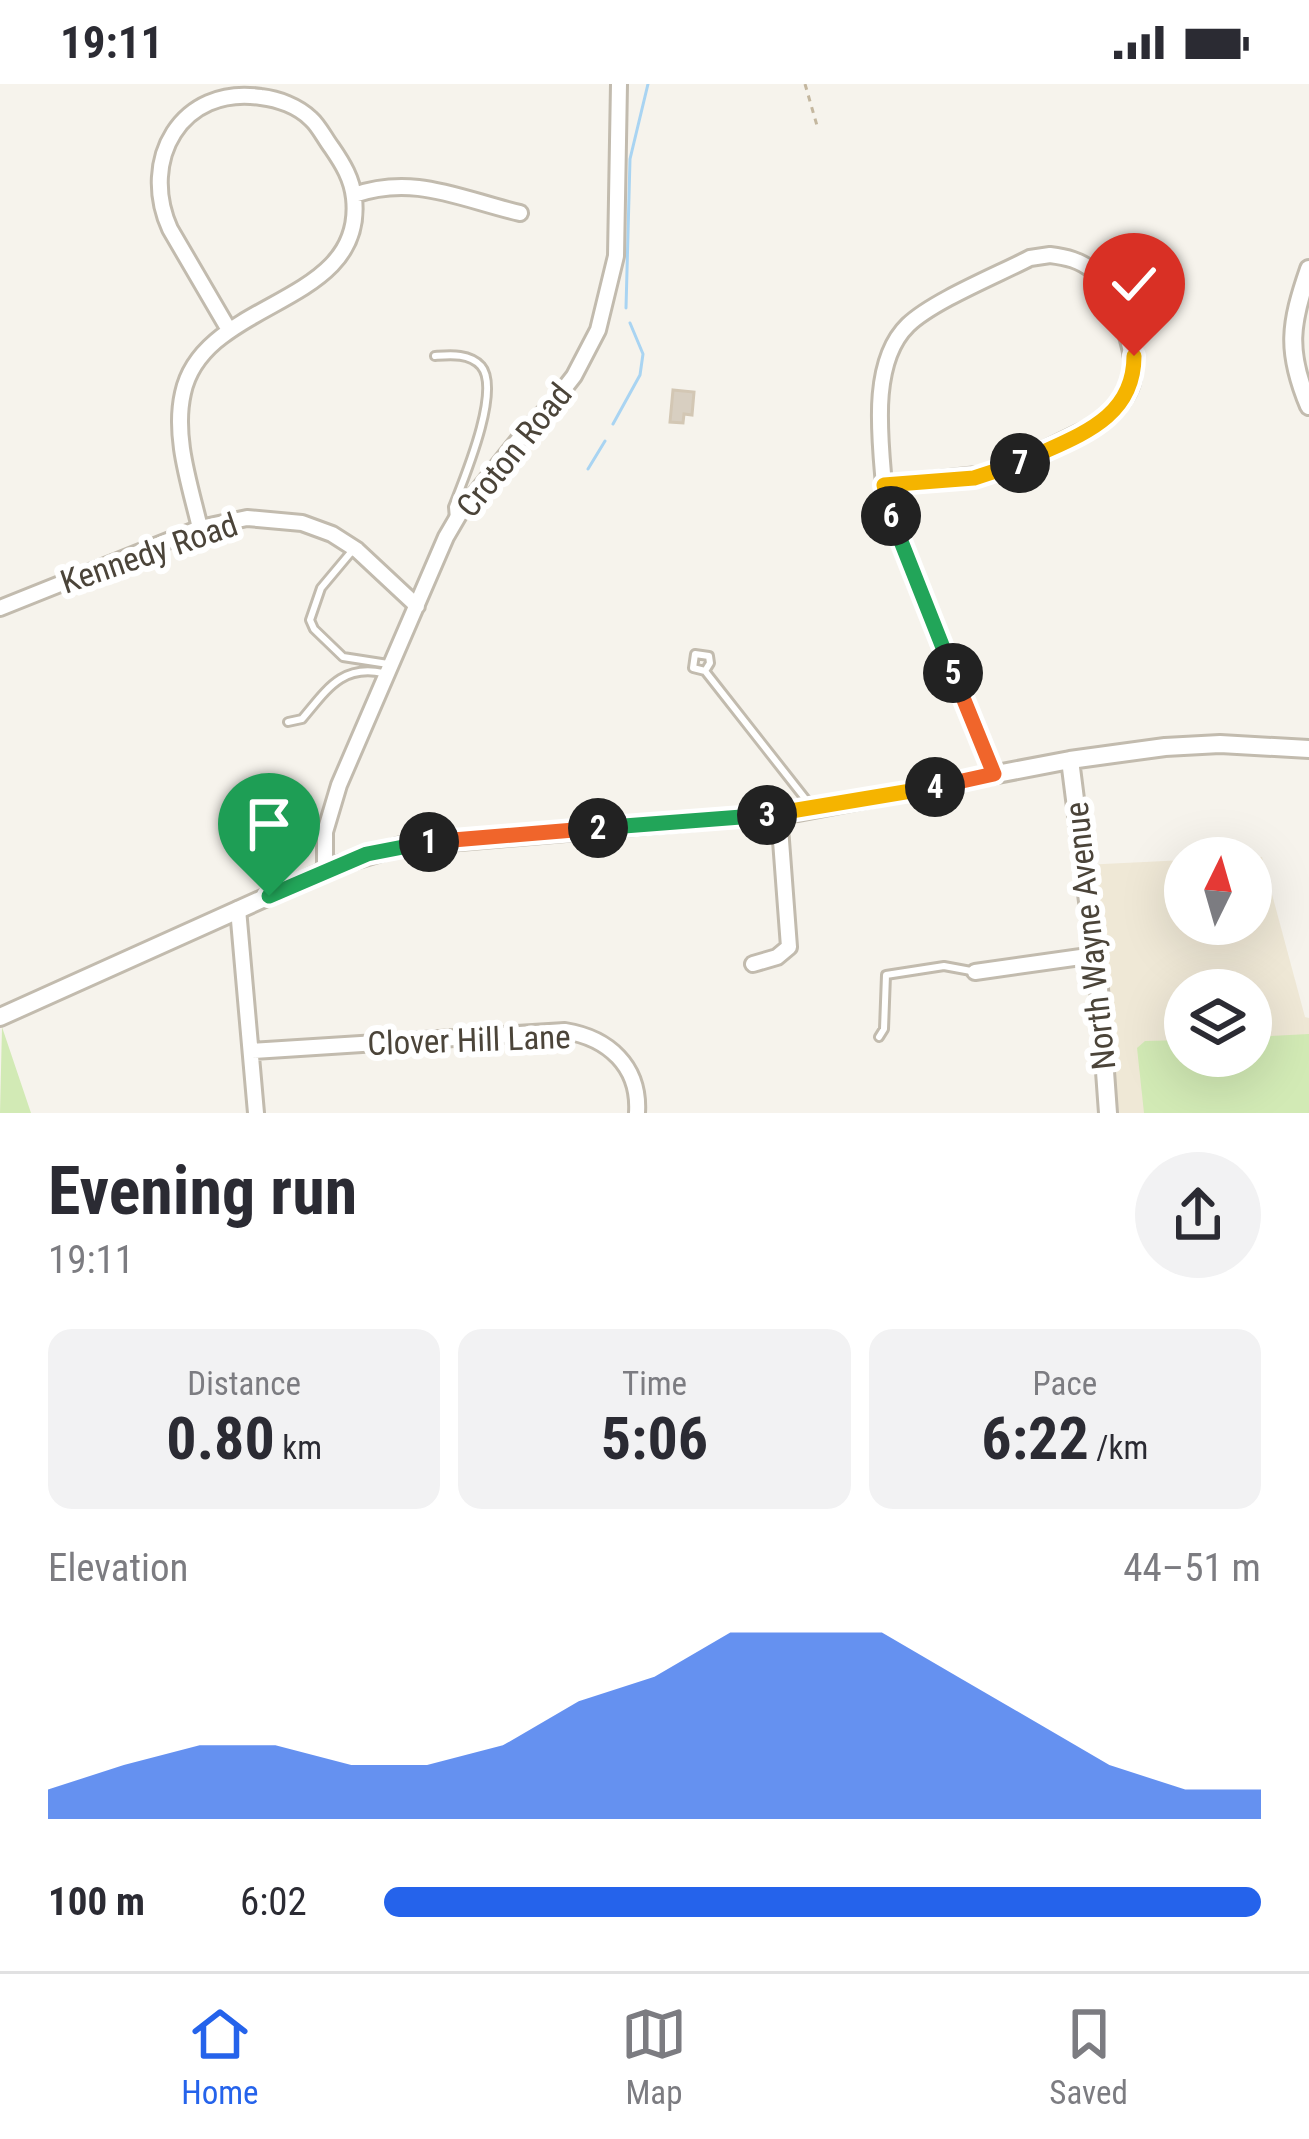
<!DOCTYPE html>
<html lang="en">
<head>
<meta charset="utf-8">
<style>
  :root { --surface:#fff; --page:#f2f2f3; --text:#2b2b33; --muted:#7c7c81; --line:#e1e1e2; --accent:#2563eb }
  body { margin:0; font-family:"Roboto Condensed",sans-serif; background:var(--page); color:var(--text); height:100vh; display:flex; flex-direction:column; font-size:45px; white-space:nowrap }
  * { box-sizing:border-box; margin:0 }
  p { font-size:39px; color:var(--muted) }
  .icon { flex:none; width:66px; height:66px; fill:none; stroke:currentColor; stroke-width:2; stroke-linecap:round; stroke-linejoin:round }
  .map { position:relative; height:1029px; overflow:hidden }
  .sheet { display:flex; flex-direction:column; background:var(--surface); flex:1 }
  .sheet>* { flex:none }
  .needle { width:78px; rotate:5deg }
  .fabs { position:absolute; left:1164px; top:753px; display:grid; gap:24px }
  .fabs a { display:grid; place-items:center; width:108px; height:108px; border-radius:50%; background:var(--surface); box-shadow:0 12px 48px #0002; font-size:60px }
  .pin { position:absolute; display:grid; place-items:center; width:102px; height:102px; color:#fff; margin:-123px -51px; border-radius:50% 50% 50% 0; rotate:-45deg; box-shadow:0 0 12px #0007 }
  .pin .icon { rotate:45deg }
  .km { position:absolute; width:60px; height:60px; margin:-30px; border-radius:50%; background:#222; color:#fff; font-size:33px; line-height:60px; text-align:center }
  .round { display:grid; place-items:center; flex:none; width:126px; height:126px; border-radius:63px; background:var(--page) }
  .summary { display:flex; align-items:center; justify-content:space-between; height:204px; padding:0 48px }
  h1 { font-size:66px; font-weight:700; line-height:90px }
  .stats { display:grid; grid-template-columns:repeat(3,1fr); gap:18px; height:204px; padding:12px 48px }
  .stats div { display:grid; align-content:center; border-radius:24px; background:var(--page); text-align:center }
  .stats b { font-size:60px; font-weight:700 }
  .stats small { font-size:33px; font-weight:400 }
  .stats p { font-size:33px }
  .chart { height:336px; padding:24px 48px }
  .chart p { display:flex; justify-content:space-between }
  .chart svg { width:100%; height:216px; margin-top:12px; fill:var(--accent); opacity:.7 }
  ul { padding:0 48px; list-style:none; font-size:39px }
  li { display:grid; grid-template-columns:192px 144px 1fr; align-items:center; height:90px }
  li i { height:30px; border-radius:15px; background:var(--accent) }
  .status { display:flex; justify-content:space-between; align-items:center; height:84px; padding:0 60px; background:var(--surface); direction:ltr }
  .status svg { height:33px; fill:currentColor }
  .tab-bar { display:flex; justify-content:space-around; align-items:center; height:168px; border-top:3px solid var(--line); background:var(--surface); font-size:33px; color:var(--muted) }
  .tab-bar a { display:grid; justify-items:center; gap:6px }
  .tab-bar .active { color:var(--accent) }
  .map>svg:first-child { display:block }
  .education { fill:#efe8d6; fill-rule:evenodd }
  .green { fill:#d2eab5 }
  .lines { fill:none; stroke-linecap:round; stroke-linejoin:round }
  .stream { stroke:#a9d4f2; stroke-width:3 }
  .building { fill:#d8cfc1; stroke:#d3c7b4; stroke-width:3 }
  .service-casing { stroke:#c2bbae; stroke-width:12 }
  .minor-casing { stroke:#c2bbae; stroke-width:20 }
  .tertiary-casing { stroke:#c2bbae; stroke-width:22 }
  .path { stroke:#c4b79f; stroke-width:3; stroke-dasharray:6 6; stroke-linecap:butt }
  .service { stroke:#fff; stroke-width:6 }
  .minor { stroke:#fff; stroke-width:14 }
  .tertiary { stroke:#fff; stroke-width:16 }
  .split-1-casing { stroke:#fff; stroke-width:24 }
  .split-2-casing { stroke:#fff; stroke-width:24 }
  .split-3-casing { stroke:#fff; stroke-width:24 }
  .split-4-casing { stroke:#fff; stroke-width:24 }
  .split-5-casing { stroke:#fff; stroke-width:24 }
  .split-6-casing { stroke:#fff; stroke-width:24 }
  .split-7-casing { stroke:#fff; stroke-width:24 }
  .split-8-casing { stroke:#fff; stroke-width:24 }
  .split-1 { stroke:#22a559; stroke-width:15 }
  .split-2 { stroke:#f0652b; stroke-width:15 }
  .split-3 { stroke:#22a559; stroke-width:15 }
  .split-4 { stroke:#f5b400; stroke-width:15 }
  .split-5 { stroke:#f0652b; stroke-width:15 }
  .split-6 { stroke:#22a559; stroke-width:15 }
  .split-7 { stroke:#f5b400; stroke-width:15 }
  .split-8 { stroke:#f5b400; stroke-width:15 }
  .labels { text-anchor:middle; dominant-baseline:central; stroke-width:12; stroke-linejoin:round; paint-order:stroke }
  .street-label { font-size:33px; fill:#4b4439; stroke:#fff }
</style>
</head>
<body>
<div class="status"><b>19:11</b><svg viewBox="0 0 49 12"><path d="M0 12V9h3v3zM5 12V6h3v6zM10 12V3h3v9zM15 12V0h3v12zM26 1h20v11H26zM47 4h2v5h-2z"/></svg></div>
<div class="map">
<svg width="1309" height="1029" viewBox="0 0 1309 1029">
  <rect width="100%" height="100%" fill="#f6f3ec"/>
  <path class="education" d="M1262,773L1305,933L1309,934V1029H1108L1083,781L1185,776V840H1251V774H1232ZM1185,906H1251V972H1185Z"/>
  <path class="green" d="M2,943L31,1029H0Z
    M1309,950V1029H1144L1137,964L1145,957L1185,956V972H1251V953Z"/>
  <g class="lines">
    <path class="stream" d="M626,224L630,75L648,0
      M613,340L640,291L643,270L630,239
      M588,385L605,357"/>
  </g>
  <path class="building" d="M673,306L694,308L692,331L684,330L683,339L670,338Z"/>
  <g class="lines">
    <defs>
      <path id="service" d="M435,272C450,271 469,269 481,282C502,306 463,397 453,423L454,435
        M352,467L321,504L310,536L314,545L343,573L388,580
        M705,587L710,579L709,572L695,570L693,584L705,587L811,722
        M288,638L302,635C326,607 341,580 383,589
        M879,953L884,945L886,891L944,882L971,887"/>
      <path id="minor" d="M354,111C414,90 460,115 520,129
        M1050,171C1066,173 1080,176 1093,187C1114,206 1139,272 1132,299C1127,315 1117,326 1105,336L996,389L884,401C880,353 870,278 908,241C933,217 997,191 1030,174Z
        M884,401L895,447L995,690
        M200,444C190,401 173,353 183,309C203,214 366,223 354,114C352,95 343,80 332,64C325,55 319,42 311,35C298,22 278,15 261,13C181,1 139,76 170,145L229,246
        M0,524L200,444L247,434L302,439L332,450L357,466L417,522
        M325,786V748L339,701L446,453L460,429L523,350L553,319L574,292L598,246L616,172L619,0
        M238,825L256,1029
        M753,880L777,873L789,863L779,730
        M975,888L1095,871
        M252,967L565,947C608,954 640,982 637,1029"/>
      <path id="tertiary" d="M1309,185C1290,240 1286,267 1309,322
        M1070,676L1099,904L1108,1029
        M0,933L338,781L401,762L798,728L1070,676L1165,663L1220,660L1309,665"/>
    </defs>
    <use href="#service" class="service-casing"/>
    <use href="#minor" class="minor-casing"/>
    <use href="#tertiary" class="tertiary-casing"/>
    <path class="path" d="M805,0L818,45"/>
    <use href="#service" class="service"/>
    <use href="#minor" class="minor"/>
    <use href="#tertiary" class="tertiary"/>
  </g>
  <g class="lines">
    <defs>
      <path id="split-1" d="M269,812L367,770L429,758"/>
      <path id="split-2" d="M429,758L598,744"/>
      <path id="split-3" d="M598,744L767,731"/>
      <path id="split-4" d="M767,731L935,703"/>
      <path id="split-5" d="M935,703L994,690L953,589"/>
      <path id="split-6" d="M891,432L953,589"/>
      <path id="split-7" d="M891,432L884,401L974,394L1020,379"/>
      <path id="split-8" d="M1020,379C1071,353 1134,339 1134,272"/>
    </defs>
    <use href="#split-1" class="split-1-casing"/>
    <use href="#split-2" class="split-2-casing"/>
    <use href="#split-3" class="split-3-casing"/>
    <use href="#split-4" class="split-4-casing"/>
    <use href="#split-5" class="split-5-casing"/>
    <use href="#split-6" class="split-6-casing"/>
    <use href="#split-7" class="split-7-casing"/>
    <use href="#split-8" class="split-8-casing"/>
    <use href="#split-1" class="split-1"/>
    <use href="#split-2" class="split-2"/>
    <use href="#split-3" class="split-3"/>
    <use href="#split-4" class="split-4"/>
    <use href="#split-5" class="split-5"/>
    <use href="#split-6" class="split-6"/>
    <use href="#split-7" class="split-7"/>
    <use href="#split-8" class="split-8"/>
  </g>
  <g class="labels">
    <g class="street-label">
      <text transform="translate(514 366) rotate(-51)">Croton Road</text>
      <text transform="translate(149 469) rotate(-19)">Kennedy Road</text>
      <text transform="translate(1090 852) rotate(-96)">North Wayne Avenue</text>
      <text transform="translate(469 956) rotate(-2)">Clover Hill Lane</text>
    </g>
  </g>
</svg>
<div class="fabs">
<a><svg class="needle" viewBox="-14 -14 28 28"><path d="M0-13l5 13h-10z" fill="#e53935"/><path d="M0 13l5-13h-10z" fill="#7c7c81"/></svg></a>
<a><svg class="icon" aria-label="layers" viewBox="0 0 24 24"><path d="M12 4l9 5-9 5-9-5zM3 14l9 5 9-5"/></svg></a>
</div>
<div class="pin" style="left:269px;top:812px;background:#1e9e55"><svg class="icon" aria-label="arrive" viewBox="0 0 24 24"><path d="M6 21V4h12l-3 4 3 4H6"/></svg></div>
<div class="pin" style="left:1134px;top:272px;background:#d93025"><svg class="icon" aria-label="check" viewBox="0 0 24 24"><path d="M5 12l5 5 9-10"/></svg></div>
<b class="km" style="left:429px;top:758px">1</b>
<b class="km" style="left:598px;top:744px">2</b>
<b class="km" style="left:767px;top:731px">3</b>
<b class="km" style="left:935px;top:703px">4</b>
<b class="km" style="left:953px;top:589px">5</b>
<b class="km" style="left:891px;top:432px">6</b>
<b class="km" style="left:1020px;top:379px">7</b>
</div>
<section class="sheet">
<div class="summary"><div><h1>Evening run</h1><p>19:11</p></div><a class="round"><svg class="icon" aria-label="share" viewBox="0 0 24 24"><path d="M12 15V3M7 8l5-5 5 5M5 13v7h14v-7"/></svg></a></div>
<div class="stats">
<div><p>Distance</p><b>0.80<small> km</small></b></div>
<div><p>Time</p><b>5:06</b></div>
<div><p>Pace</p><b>6:22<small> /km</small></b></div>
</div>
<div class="chart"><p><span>Elevation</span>44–51 m</p>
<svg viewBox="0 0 160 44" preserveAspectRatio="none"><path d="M0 44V38L10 33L20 29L30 29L40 33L50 33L60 29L70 20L80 15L90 6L100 6L110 6L120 15L130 24L140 33L150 38L160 38V44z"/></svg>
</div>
<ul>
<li><b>100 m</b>6:02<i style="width:100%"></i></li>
</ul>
</section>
<nav class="tab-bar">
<a class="active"><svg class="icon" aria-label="home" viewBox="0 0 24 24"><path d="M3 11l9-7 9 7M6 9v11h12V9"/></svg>Home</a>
<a><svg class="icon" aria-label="map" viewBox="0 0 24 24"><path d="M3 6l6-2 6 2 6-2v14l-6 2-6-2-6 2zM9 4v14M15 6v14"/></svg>Map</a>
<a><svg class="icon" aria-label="saved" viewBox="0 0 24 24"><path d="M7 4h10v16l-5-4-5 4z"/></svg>Saved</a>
</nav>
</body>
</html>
